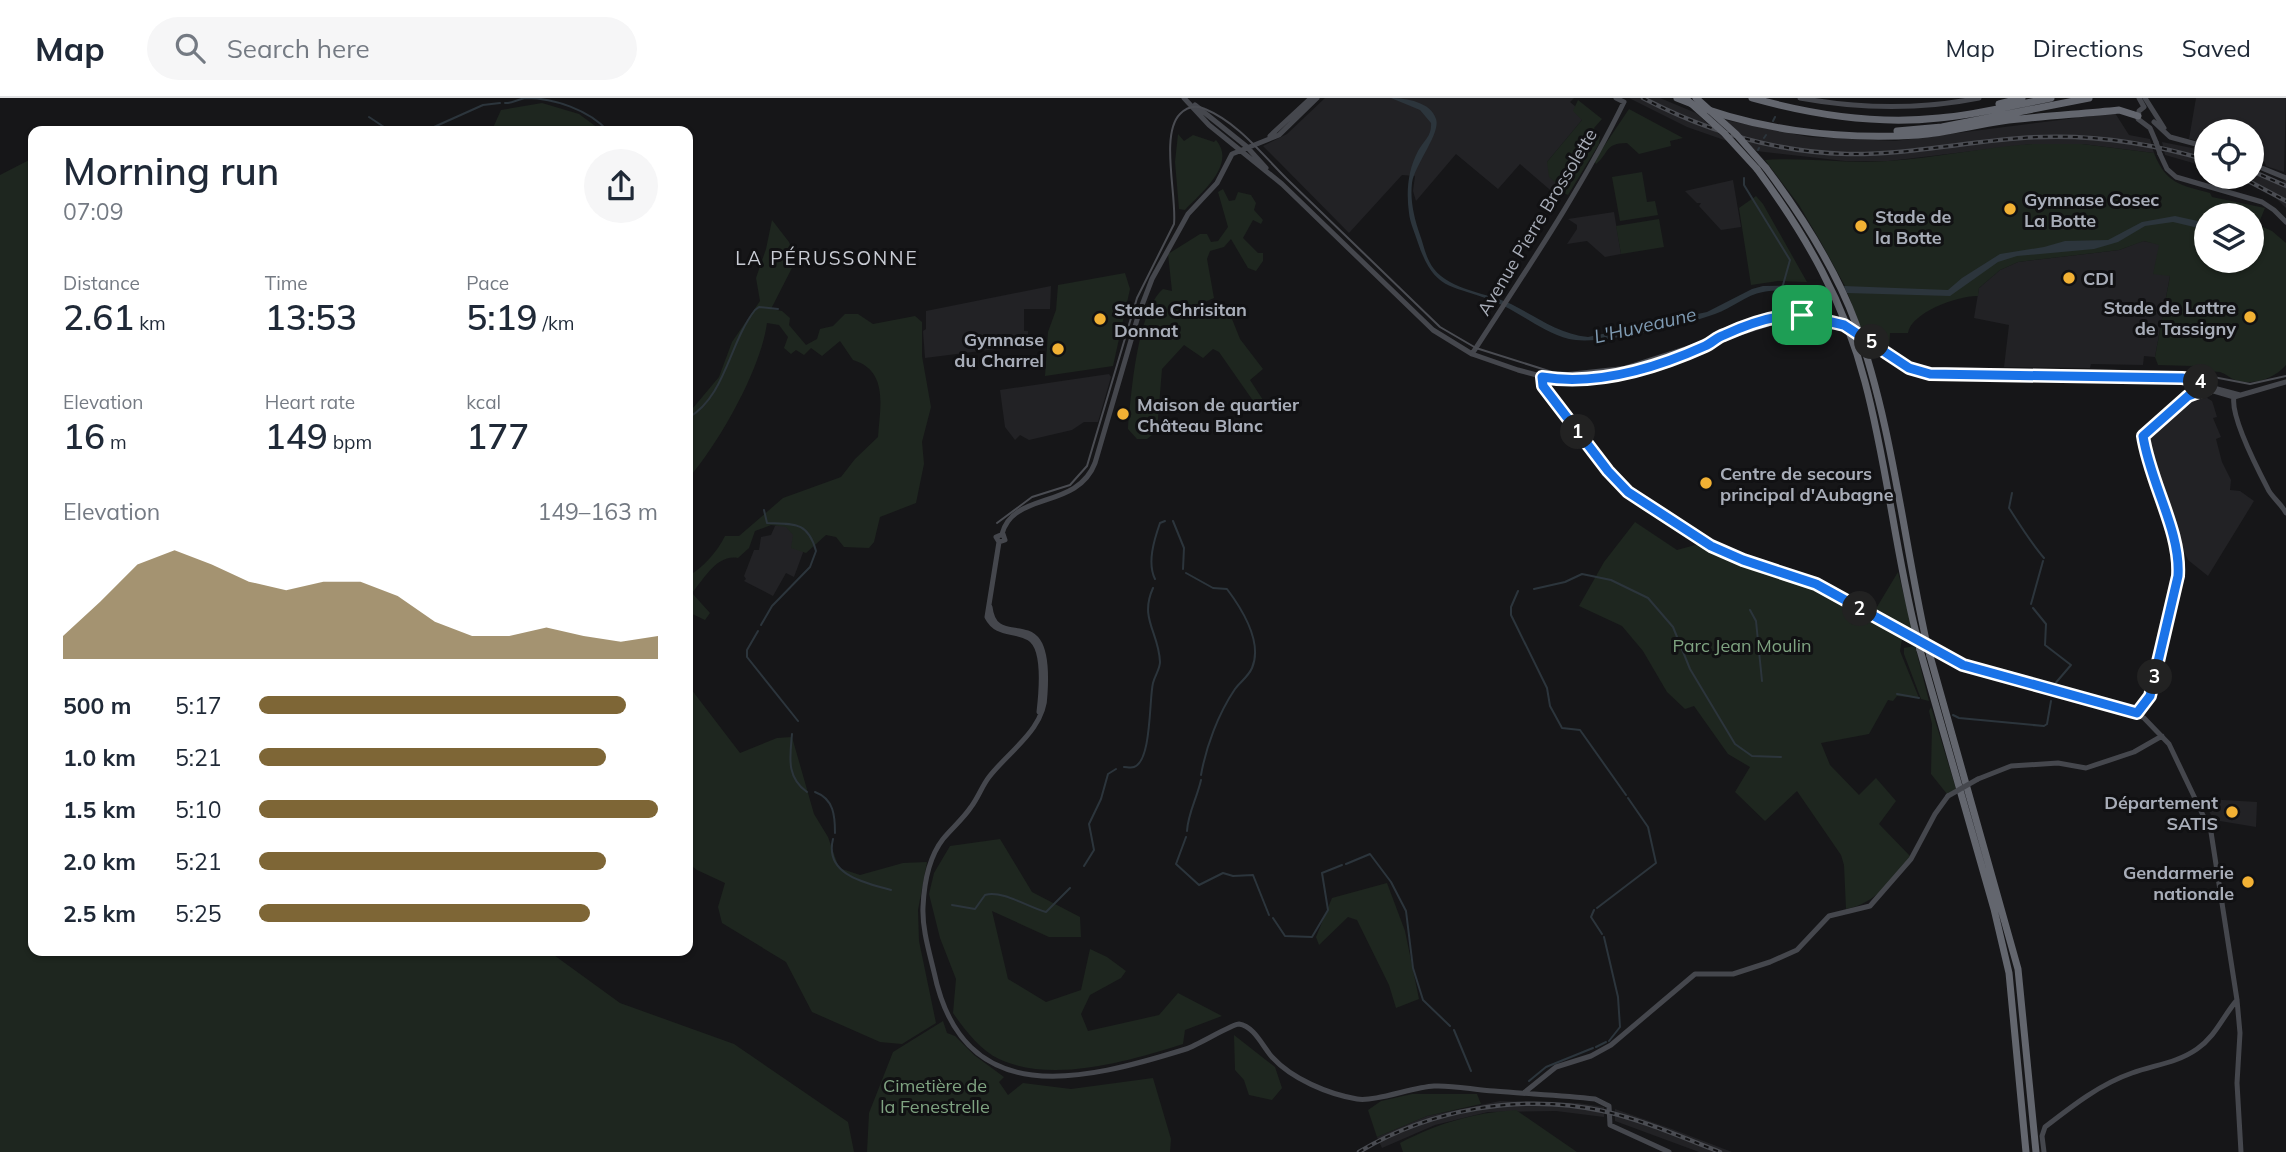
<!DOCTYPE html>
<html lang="en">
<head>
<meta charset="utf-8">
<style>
  :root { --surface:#fff; --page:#f6f6f7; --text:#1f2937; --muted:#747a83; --line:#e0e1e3; --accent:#7e6636 }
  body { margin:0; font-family:Mulish,sans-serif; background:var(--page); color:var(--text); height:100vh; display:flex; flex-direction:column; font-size:26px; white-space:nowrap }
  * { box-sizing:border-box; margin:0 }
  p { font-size:23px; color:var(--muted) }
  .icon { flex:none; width:38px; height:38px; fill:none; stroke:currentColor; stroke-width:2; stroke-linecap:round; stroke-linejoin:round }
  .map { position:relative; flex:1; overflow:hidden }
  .sheet { position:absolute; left:28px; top:28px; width:665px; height:830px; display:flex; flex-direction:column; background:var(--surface); border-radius:14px; box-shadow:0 2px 5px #0004 }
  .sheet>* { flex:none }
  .buttons { position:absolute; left:2194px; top:21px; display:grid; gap:14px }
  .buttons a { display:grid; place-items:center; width:70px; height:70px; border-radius:50%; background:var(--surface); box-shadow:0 2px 5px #0004; font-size:35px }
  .pin { position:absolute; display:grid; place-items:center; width:60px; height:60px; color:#fff; margin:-30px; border-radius:14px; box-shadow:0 4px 10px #0006 }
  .km { position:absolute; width:35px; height:35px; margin:-18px; border-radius:50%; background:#222; color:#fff; font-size:19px; line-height:35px; text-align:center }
  .round { display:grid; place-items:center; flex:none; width:74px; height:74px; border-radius:37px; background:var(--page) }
  .head { display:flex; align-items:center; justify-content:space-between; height:119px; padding:0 35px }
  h1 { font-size:38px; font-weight:600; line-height:52px }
  .metrics { display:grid; grid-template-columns:repeat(3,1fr); gap:10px; height:119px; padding:7px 35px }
  .metrics div { display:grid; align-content:center }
  .metrics b { font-size:35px; font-weight:600 }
  .metrics small { font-size:19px; font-weight:400 }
  .metrics p { font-size:19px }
  .chart { height:196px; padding:14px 35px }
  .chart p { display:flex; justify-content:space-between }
  .chart svg { width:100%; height:126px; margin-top:7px; fill:var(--accent); opacity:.7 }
  ul { padding:0 35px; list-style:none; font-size:23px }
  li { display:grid; grid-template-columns:112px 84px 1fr; align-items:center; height:52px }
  li i { height:18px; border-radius:9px; background:var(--accent) }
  header { display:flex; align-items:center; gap:42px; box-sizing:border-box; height:98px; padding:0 35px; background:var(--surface); border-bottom:2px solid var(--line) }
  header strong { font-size:33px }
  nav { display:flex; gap:38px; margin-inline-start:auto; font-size:24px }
  .search { width:490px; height:63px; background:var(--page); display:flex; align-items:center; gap:18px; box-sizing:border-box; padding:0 24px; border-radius:38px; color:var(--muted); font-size:26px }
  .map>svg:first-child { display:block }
  .built { fill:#222225 }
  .green { fill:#1e261f; fill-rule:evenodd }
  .water { fill:#2c353c }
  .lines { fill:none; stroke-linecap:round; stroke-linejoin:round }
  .stream { stroke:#2c353c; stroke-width:2 }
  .secondary { stroke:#45474d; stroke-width:5 }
  .highway { stroke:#63666e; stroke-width:7 }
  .tram { stroke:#4a4c52; stroke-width:2 }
  .rail-casing { stroke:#4a4c52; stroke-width:4.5 }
  .rail { stroke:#111113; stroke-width:2; stroke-dasharray:5; stroke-linecap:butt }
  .secondary-bridge { stroke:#45474d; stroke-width:5 }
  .highway-bridge { stroke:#63666e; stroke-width:7 }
  .route-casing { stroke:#fff; stroke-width:14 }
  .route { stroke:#1a73e8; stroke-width:9 }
  .poi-dot { fill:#f2b134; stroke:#111113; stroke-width:2.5 }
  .labels { text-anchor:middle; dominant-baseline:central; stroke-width:6; stroke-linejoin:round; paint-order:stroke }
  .poi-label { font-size:18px; font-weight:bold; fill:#a8adb8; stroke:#111113; text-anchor:start }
  .street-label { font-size:18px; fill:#a8adb8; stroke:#111113 }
  .park-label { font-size:18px; fill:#7fa381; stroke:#111113 }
  .neighbourhood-label { font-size:19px; letter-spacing:2px; fill:#c9ccd4; stroke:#111113 }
  .water-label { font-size:19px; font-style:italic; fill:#7f9bb3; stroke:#111113 }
</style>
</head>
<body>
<header>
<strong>Map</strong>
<div class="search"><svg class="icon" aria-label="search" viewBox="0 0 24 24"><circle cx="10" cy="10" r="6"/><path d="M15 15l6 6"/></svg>Search here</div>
<nav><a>Map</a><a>Directions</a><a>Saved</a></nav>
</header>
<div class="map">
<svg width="2286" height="1054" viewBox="0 0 2286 1054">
  <rect width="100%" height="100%" fill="#161618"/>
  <path class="built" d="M1325,0H1574L1570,4L1576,9L1582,22L1547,64L1562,89L1556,97L1520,66L1498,91L1456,56L1416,103L1413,93L1415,78L1402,77L1349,135L1263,48L1287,36Z
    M1629,0H1660L1696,15L1727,43L1687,29Z
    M2196,0H2286L2284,74L2266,68L2263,61L2257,64L2252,62V33H2207V45L2189,41Z
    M2115,15L2129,37L2150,41L2154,55L2082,46H2032L1889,63H1845L1756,53L1725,22L1809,39L1895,43Z
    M2162,44L2207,53V69L2165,57Z
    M2252,71L2282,84L2286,82V110L2275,99L2235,79H2252Z
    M1733,82L1741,129L1721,132L1699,108L1701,105H1697L1685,93Z
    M1614,114L1621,156L1605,159L1587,143L1567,146L1577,131V127L1568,121Z
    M2143,143L2159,146L2170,178L2155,259L2144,258L2143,267L2091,266L2090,270L2004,269L2009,227L1974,220L1979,190L2000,172L2018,164L2119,152Z
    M1051,188L1050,211H1024V233H1028V247L925,260L923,233L926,231V213Z
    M1109,276L1111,279L1098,324H1084L1072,332L1029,342L1020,337L1015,342L1005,329L1000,292Z
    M2204,298L2212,303L2214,309L2217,319L2213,320L2221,339L2216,341L2222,364L2231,382L2230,392L2240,393L2254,403L2208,478L2188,462L2182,449L2158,383L2148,343L2153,334L2188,303Z
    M783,425L808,441L794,479L786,475L773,498L744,483L746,481L744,478L754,452H759L761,439L771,437L775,428Z
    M2206,701L2257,704L2256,729L2214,722L2203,703Z
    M1500,1003L1578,1005L1604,1009V1019L1556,1013L1488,1014L1435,1027L1382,1050L1377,1039L1427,1018Z
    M1615,1011L1672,1031L1732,1054H1699L1615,1023Z"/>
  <path class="green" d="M1578,2L1602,21L1594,30L1600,39L1599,46L1568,97L1561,94L1556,97L1561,89L1549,79L1547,64L1582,22L1573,13Z
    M542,5L579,16L602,33L492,32L501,12Z
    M1629,11L1683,40L1670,43L1671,48L1639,56L1627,45C1604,45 1609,56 1596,66L1594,63Z
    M1178,36L1184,43L1193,37L1214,44L1216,42C1237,66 1201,95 1185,112L1179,111L1175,64Z
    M2032,46H2082L2154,55C2166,86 2181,87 2210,95L2212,99L2265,110L2258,127L2272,133L2286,145V267C2274,281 2253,288 2235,282C2230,280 2226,276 2220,274C2212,273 2202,273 2193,271V268L2158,267L2155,259L2170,178L2153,176L2159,147L2144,143L2119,152L2018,164L2000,172L1979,190L1978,198C1960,197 1911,214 1908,235H1890L1889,250L1861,231L1845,188L1822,146L1799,107L1765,62C1806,59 1847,66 1888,63C1937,60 1984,49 2032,46ZM2207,117H2252V163H2207Z
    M33,60V852H547L620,905L734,946L848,1024L854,1054H0V77Z
    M1642,74L1647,104L1655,103L1658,117L1620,123L1612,79Z
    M1223,91L1229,103L1235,102L1238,94L1251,97L1256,105L1254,112L1263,122L1261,126L1253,122L1243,140L1258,155H1263V163L1256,173L1248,170L1231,141L1224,149L1210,153L1207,161L1214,200L1205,204L1208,213L1219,210L1225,215L1234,214L1232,221L1240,241L1263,271L1250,282L1263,302L1256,307L1219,254L1213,251L1203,260L1184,247L1162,271L1157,333L1147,341H1137L1128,331C1131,297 1137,213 1163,191L1172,193L1168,156L1200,136H1207L1211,144L1218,143L1228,129L1218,94Z
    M1756,98L1763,106L1807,184L1778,183L1751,187L1739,110Z
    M1659,121L1664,149L1621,156L1616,128Z
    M772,122L789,144L796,162L771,211L782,213L790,220L789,227L806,247L817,241L820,231L833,228L845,216H858L873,226L915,218L922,224V258L931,309L922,344L924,366L916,405L880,419L874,444L869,450L844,449L836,439L826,437L806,455L791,450L793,437L786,429L771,427L755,433L749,450L738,460C717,456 704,481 692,495L710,515L705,522L688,514V478C703,470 717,454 725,438H739L783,400L841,379L855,361L878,339C880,309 889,273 853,262L840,243L822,258L811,250L804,257L796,252L791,256L784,250L788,239L779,227L767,225C761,271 719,345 688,381V316L719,279L732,244L760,203L756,180L766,151Z
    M1125,175L1130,191L1113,268L1045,278L1048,234L1056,212L1058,187Z
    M1635,424L1677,452L1699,446L1741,465L1790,480L1902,541L1900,553L1919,600L1897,598L1893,603L1888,602L1869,636L1821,645L1830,667L1859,697L1876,680L1896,703L1879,726L1911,759C1891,781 1876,806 1846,811L1844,767L1841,757L1797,693L1765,723L1735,694L1750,669L1728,656L1694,608L1685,611L1667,594L1643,553L1622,528L1579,508L1604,464Z
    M1898,474L1913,534L1874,514Z
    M1915,548L1929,603L1921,601L1904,556V550Z
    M688,587L740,655L777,640L792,639L814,716L828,739L839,770L860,777L903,765L927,764L918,812L919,843L936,925L902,946L880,944L812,914L786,864L722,825L718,809L725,785L697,772L688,765Z
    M1931,609L1956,691L1947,696L1931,676L1932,626L1929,613Z
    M1000,741L1032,794L1080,819L1081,839H1049L992,813L1008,881L1046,904L1081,892L1090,851L1107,859L1126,873L1121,880L1090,897L1081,916L1088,933L1159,917L1178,895L1222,918L1185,932L1183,946C1129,963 1053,986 999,961C980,952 965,932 953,915L956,881L940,840L929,796L934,775L950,748Z
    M1387,785L1405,833L1419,901L1396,910L1389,887L1357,822L1348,819L1319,847L1316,839L1332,800Z
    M943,923L947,935L955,938L974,957L1004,979L999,984L1008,997L1023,985L1071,991L1153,980L1171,1041L1170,1054H867L869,1015L893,954Z
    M1234,937L1275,969L1282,990L1272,1002L1249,997L1244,982L1235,972Z
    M1412,996H1477L1481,1006L1427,1018L1377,1039L1368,1012L1381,1003Z
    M1516,1012L1577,1054H1403L1400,1045C1439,1025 1472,1015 1516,1012Z"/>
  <path class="water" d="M1391,0C1406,0 1431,4 1436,21C1441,35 1415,66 1412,85C1410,103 1414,119 1420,137C1424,148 1426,161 1434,171C1450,192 1488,195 1511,206C1537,219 1559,236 1588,239L1707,214L1752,191L1763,188L1817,187L1821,195C1802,194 1783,190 1763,194C1746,197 1732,210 1715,216C1686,227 1598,248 1569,241C1541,234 1519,213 1493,203C1451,186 1435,194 1418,145C1415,135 1410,125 1409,115C1406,93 1408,72 1418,53C1424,42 1432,38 1431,25L1420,12Z
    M2175,118L2207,125V132L2173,124L2145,128L2118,144L2094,151L2017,158L1998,164L1950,198L1847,195L1844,188L1948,192L1962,180L2000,156L2044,149L2065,143L2108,142L2142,124Z"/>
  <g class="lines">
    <path class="stream" d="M505,5C511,6 518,1 526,0C554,0 589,12 608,33
      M369,19L390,33
      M1773,23L1775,19
      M425,33L483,7L500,5
      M1764,40L1766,37
      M1758,52L1759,50
      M1744,80V87L1790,162L1783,187
      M688,320C726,298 729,245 755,212L759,209L778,211
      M2012,395L2009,410C2020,427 2031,445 2044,460
      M1173,423L1184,450L1183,471
      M1186,475L1213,490L1227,491C1242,511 1263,544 1252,570C1248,579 1240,584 1235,591C1218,616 1206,649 1201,677
      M1155,481C1147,465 1154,442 1160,425L1165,423
      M1534,491L1565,484L1582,476L1611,482L1648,500L1673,529L1690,571L1735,646L1752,658L1781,659
      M1518,493L1511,509V517L1547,590L1550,608L1562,630L1580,632L1626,697
      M2031,506L2043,463
      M2033,510L2046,526L2045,547L2071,567L2053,588
      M1750,512L1756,523L1762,583
      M761,527L772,508L810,469L816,453C808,423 793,426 767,425L764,412
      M758,533L747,552V559L798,623
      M1897,596L1919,600
      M1953,617L1959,620L2044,628L2047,626L2051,603
      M792,636C790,659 786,679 807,694
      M1124,669C1127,669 1131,670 1134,669C1152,663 1149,600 1153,585C1155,577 1160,571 1160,564C1159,534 1139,521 1153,490
      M815,694C834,701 835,718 835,735
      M1187,733C1188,715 1197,700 1201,682
      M1186,739L1176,766L1199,787L1223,775L1233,778L1253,777L1269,817
      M833,741C824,777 866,785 891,792
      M1346,766L1370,756L1391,784L1406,813L1413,870L1423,902L1450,928
      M1084,768L1094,752L1089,726L1101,701L1108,676L1116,671
      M952,807L975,811L985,797C1003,792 1027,809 1046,814L1070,790
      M1597,810L1656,765L1648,729L1628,700
      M1594,812L1591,819L1602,836
      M1273,820L1285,838L1312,839L1328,812L1322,775L1342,767
      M1604,839L1618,899L1620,929L1609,943
      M1454,932L1471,973
      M1596,949L1606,944
      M1529,983L1546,969L1593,950"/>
    <path class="secondary" d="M1184,0L1209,27L1282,86L1433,232L1472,256L1518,272L1552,281L1609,280L1721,241L1781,222L1796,221L1822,224L1845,232L1898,265L1930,276L2182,280L2198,282L2206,288
      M1800,0C1860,11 1919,12 1979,0
      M2139,0L2144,9
      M2145,0L2164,30
      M1195,7L1246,48L1266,70
      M2144,9L2139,13L2138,21L2150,30L2156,44
      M2154,24L2170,39L2207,49
      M1270,38L1311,0
      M2160,56L2167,71L2176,79L2262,104L2274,112L2286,124
      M2252,66L2286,80
      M1720,238C1797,206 1840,211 1904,266
      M1472,256C1525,174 1581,92 1624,4L1616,0
      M1542,279L1543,288L1559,311L1608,373L1649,410L1711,448L1743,462L1816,486L1918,543
      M2206,288L2240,297
      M2207,291L2234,299L2286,284
      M2234,299C2230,319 2259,374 2269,393C2274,401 2282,407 2286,415
      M1002,436C1013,393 1077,412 1095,365L1139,215L1152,181L1188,116L1217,85L1232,56L1279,37L1317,0
      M999,444L1005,442L1003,436L996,439L999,444L987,519C997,538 1013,531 1029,540C1046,550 1041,597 1039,614
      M990,509C994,544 1024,523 1038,543C1047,556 1046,581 1045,596C1045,631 1009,653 989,679C982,688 978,700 971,709C963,721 952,730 943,741C929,759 924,786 923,809C922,830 929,853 934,874C963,1014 1083,983 1186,951C1198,947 1232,926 1239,926C1254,928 1263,949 1272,959C1292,981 1328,996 1357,1001C1375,1004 1413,989 1434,988C1454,987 1474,992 1494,993C1528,996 1561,997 1595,1001L1609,1008L1610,1027L1669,1054
      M1927,548L1963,567L2088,604L2128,612L2144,620L2169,646L2211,734L2237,902L2240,935L2237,985L2241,1054
      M2137,615L2150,598L2178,478C2180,431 2150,385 2143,338L2188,298L2207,291
      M1978,681L2011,668L2058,665L2086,670L2134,654L2162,638
      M1525,994L1556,969L1591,958L1611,947L1695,876H1733L1770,864L1797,852L1829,818L1870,808L1911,761L1935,716L1948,698
      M2044,1054L2042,1038L2045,1029C2072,1008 2100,986 2132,975C2154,967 2177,965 2197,951C2216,938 2223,918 2237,902"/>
    <path class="highway" d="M1677,0C1751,32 1838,42 1918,37C1946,35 1974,27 2002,23C2041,18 2081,16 2119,12L2138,18
      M1752,0C1813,17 1875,27 1939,20C1977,17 2014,7 2051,0
      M1999,6L2022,0
      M1897,33L1942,29L2089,0
      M1766,70C1802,118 1835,169 1856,226C1892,326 1903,438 1926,542
      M1757,71C1805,136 1845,205 1865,284C1887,366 1895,452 1916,535
      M1920,552L1994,811L2009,875L2026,1054
      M1930,558L2018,871L2036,1054"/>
    <path class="tram" d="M997,425L1032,399L1070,387L1087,368L1137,200L1174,126C1177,99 1160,36 1180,16C1187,9 1196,7 1205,11C1239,25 1264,59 1290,84C1340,132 1390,181 1440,229L1476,250L1552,274L1568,275L1624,269L1780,219C1846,211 1865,254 1919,270L2187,274L2250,286L2286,278"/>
    <defs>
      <path id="rail" d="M1643,0C1706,33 1776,54 1847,56C1906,57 1964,44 2022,40C2085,35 2147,44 2207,62
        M2252,73L2286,88
        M2241,79L2286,103
        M1359,1054C1430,1011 1521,995 1603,1013C1643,1022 1681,1039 1720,1054"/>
    </defs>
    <use href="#rail" class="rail-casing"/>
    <use href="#rail" class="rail"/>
    <path class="secondary-bridge" d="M2156,44L2160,56
      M1948,698L1978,681"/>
    <path class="highway-bridge" d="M1685,0L1724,35L1757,71
      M1696,0L1736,36L1766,70
      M1916,535L1920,552
      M1926,542L1930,558"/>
  </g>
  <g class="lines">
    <defs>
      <path id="route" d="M1802,217L1844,227L1909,270L1930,276L2182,280L2198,282L2206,288L2207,291L2188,298L2143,338C2150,385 2181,433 2178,478L2150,598L2137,615L1963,567L1816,486L1743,462L1711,448L1628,394L1608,373L1543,288L1542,279C1596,288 1656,270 1705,248C1712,245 1717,239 1724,237C1748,226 1777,216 1802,217Z"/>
    </defs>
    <use href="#route" class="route-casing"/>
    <use href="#route" class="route"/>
  </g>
  <g class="poi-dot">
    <circle cx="2010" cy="111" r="7"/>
    <circle cx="1861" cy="128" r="7"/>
    <circle cx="2069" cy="180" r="7"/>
    <circle cx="2250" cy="219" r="7"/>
    <circle cx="1100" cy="221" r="7"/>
    <circle cx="1058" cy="251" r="7"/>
    <circle cx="1123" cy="316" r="7"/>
    <circle cx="1706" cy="385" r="7"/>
    <circle cx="2232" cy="714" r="7"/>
    <circle cx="2248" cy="784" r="7"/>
  </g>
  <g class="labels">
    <g class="poi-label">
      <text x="2024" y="101">Gymnase Cosec<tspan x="2024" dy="21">La Botte</tspan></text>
      <text x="1875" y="118">Stade de<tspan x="1875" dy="21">la Botte</tspan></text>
      <text x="2083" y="180">CDI</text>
      <text x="2236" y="209" text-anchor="end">Stade de Lattre<tspan x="2236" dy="21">de Tassigny</tspan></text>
      <text x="1114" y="211">Stade Chrisitan<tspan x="1114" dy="21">Donnat</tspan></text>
      <text x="1044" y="241" text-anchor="end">Gymnase<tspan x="1044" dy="21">du Charrel</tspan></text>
      <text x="1137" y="306">Maison de quartier<tspan x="1137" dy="21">Château Blanc</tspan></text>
      <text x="1720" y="375">Centre de secours<tspan x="1720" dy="21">principal d'Aubagne</tspan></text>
      <text x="2218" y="704" text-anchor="end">Département<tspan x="2218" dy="21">SATIS</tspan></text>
      <text x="2234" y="774" text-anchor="end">Gendarmerie<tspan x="2234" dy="21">nationale</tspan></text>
    </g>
    <g class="street-label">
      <text transform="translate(1537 124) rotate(-59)">Avenue Pierre Brossolette</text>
    </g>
    <g class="park-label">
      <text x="1742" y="547">Parc Jean Moulin</text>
      <text x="935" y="987">Cimetière de<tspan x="935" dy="21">la Fenestrelle</tspan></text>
    </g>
    <g class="neighbourhood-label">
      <text x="827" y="160">LA PÉRUSSONNE</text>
    </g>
    <g class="water-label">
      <text transform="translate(1645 227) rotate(-13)">L'Huveaune</text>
    </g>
  </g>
</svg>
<div class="buttons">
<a><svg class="icon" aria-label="locate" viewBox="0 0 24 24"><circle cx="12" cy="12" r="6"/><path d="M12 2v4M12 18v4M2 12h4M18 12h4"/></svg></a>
<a><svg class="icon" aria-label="layers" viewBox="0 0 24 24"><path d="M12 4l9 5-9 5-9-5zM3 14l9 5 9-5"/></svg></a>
</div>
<div class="pin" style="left:1802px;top:217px;background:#1e9e55"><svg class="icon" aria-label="arrive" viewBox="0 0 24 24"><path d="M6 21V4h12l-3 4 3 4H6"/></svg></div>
<b class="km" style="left:1578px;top:334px">1</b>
<b class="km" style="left:1860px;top:511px">2</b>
<b class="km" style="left:2155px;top:579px">3</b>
<b class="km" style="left:2201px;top:284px">4</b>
<b class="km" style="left:1872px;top:244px">5</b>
<section class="sheet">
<div class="head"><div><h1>Morning run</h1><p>07:09</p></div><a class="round"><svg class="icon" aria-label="share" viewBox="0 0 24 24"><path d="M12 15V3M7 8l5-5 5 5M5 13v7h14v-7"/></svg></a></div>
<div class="metrics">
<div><p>Distance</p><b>2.61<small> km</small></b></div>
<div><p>Time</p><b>13:53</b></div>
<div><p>Pace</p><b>5:19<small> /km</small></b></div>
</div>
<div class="metrics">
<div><p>Elevation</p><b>16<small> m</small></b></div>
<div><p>Heart rate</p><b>149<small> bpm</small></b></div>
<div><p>kcal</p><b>177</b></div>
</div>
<div class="chart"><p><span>Elevation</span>149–163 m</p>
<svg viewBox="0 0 160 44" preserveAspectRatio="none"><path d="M0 44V36L10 24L20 11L30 6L40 11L50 17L60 20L70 17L80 17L90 22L100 31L110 36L120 36L130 33L140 36L150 38L160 36V44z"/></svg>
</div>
<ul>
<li><b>500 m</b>5:17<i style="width:92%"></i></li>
<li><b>1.0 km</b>5:21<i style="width:87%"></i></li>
<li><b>1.5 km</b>5:10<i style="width:100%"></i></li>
<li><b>2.0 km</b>5:21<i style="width:87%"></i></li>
<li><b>2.5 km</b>5:25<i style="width:83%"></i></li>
</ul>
</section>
</div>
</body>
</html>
